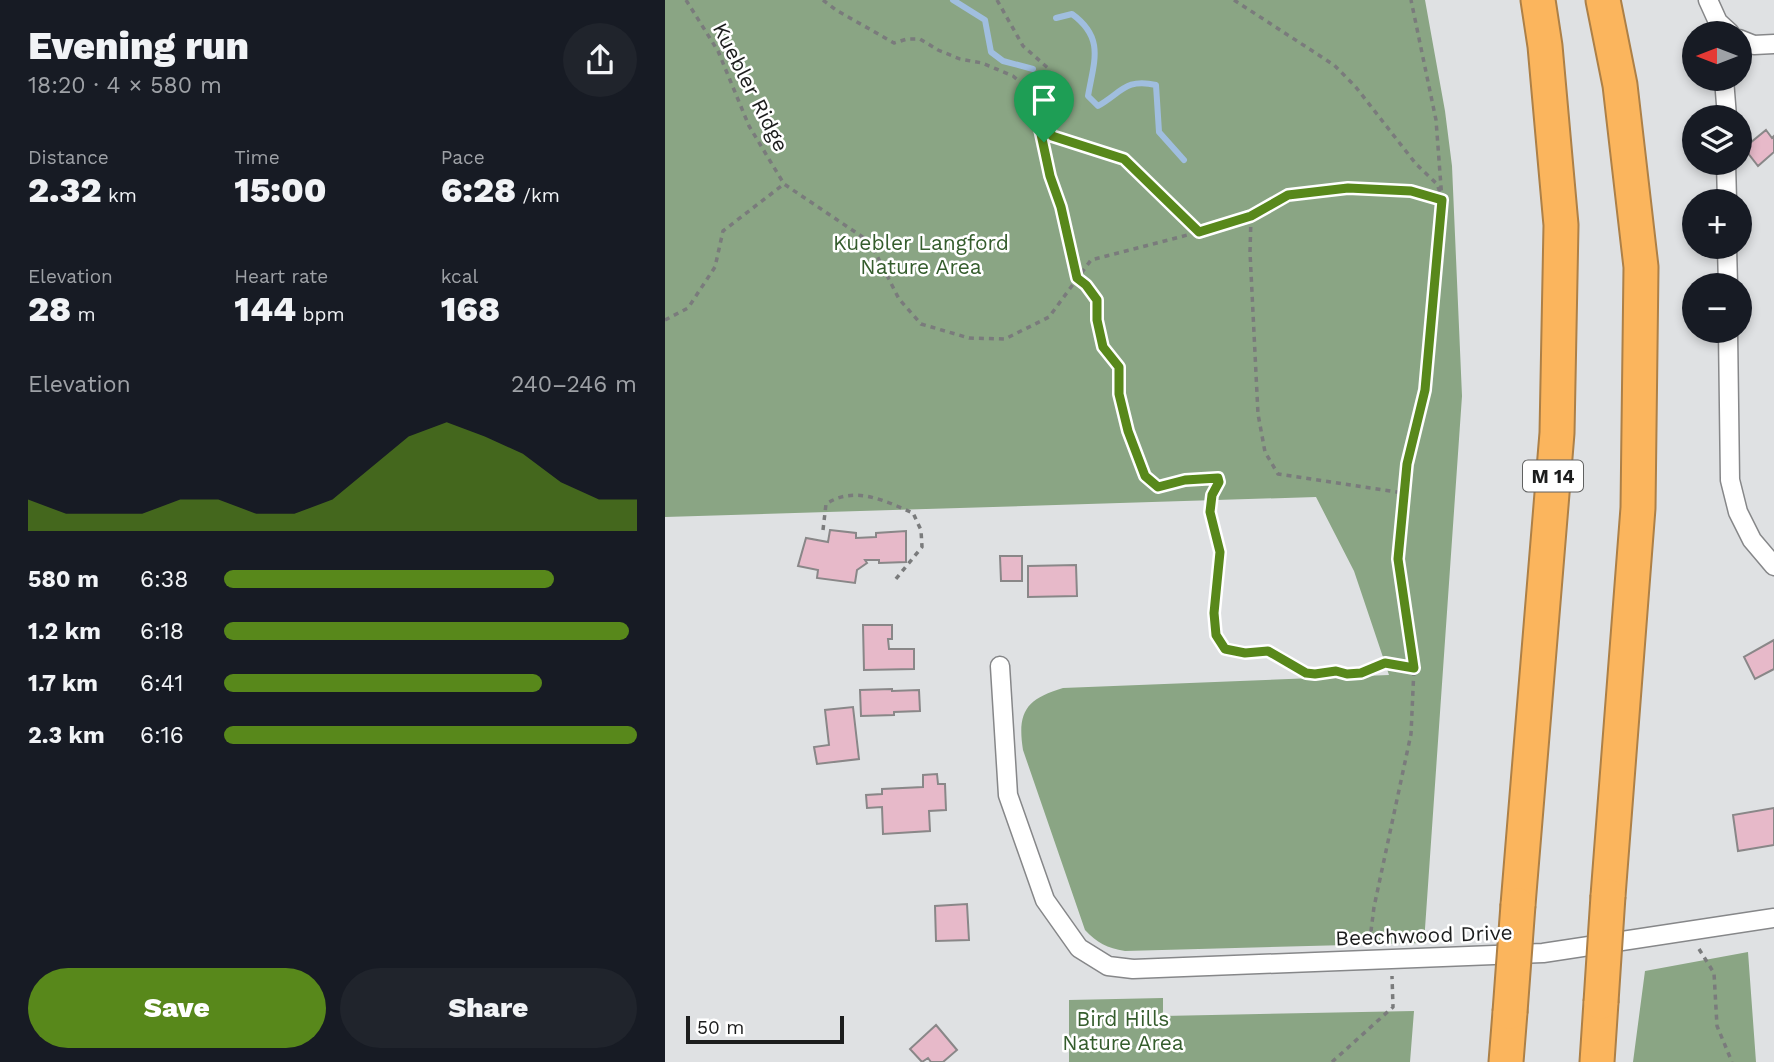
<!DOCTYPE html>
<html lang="en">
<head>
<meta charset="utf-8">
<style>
  :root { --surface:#171b24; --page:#20242c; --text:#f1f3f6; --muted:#9ea1a6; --accent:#58881b }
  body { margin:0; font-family:"Work Sans",sans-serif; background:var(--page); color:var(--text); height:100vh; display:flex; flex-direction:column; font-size:26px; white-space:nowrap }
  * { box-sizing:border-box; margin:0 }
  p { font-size:23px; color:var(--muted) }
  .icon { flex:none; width:38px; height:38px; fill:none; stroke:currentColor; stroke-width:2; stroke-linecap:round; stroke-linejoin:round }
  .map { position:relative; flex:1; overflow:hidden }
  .panel { display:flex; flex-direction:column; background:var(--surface); width:665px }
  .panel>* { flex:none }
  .needle { width:46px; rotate:270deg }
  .fabs { position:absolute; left:1017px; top:21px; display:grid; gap:14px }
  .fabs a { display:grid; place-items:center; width:70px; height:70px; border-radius:50%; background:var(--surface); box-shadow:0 4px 10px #0003; font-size:35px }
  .scale { position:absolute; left:21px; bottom:18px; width:158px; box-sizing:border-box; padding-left:7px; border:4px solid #1c1d1d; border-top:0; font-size:19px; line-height:24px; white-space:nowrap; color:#1c1d1d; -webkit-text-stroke:5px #fff; paint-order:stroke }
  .pin { position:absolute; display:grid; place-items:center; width:60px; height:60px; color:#fff; margin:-72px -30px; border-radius:50% 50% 50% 0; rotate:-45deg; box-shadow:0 0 7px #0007 }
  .pin .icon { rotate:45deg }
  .round { display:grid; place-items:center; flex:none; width:74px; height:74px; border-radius:37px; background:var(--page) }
  .overview { display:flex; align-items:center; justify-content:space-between; height:119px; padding:0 28px }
  h1 { font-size:38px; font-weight:800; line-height:52px }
  .figures { display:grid; grid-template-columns:repeat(3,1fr); gap:10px; height:119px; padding:7px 28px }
  .figures div { display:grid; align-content:center }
  .figures b { font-size:35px; font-weight:800 }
  .figures small { font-size:19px; font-weight:400 }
  .figures p { font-size:19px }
  .chart { height:196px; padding:14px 28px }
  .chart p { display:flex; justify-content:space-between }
  .chart svg { width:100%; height:126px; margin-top:7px; fill:var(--accent); opacity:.7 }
  .button { display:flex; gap:14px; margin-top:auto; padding:14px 28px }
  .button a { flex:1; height:80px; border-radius:42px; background:var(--accent); color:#fff; font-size:28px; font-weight:800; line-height:80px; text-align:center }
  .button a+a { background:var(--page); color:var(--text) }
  ul { padding:0 28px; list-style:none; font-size:23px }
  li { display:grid; grid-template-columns:112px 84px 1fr; align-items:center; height:52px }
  li i { height:18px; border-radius:9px; background:var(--accent) }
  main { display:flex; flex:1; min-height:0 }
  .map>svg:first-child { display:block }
  .forest { fill:#8aa584 }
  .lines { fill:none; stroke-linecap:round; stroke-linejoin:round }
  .stream { stroke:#a0bedf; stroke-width:6 }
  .building { fill:#e7b9c9; stroke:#898788; stroke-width:2 }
  .street-casing { stroke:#868789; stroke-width:21 }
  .highway-casing { stroke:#ad8047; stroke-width:37 }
  .path { stroke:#7a7b7c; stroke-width:3.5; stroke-dasharray:5 5; stroke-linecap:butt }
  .street { stroke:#fff; stroke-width:18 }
  .highway { stroke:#fbb55d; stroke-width:33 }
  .highway-bridge-casing { stroke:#ad8047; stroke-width:37; stroke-linecap:butt }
  .highway-bridge { stroke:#fbb55d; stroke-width:33 }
  .route-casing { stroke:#fff; stroke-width:14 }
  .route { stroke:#58881b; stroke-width:9 }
  .labels { text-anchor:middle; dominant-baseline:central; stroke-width:5; stroke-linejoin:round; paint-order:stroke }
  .shield { fill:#fff; stroke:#606161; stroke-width:2 }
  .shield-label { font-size:19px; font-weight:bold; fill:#1c1d1d }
  .street-label { font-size:21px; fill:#1c1d1d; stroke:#fff }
  .park-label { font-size:21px; fill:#355d2d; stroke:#fff }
</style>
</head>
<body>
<main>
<section class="panel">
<div class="overview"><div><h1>Evening run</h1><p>18:20 · 4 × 580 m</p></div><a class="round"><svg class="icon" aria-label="share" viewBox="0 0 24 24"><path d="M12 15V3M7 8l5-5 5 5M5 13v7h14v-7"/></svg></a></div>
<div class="figures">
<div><p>Distance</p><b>2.32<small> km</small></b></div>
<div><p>Time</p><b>15:00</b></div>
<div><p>Pace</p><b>6:28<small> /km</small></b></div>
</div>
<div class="figures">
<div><p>Elevation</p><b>28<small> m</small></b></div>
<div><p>Heart rate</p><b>144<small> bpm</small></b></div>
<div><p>kcal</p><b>168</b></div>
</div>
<div class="chart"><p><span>Elevation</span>240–246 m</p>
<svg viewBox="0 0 160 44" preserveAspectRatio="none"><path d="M0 44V33L10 38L20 38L30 38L40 33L50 33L60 38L70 38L80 33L90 22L100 11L110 6L120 11L130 17L140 27L150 33L160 33V44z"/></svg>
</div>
<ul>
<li><b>580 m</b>6:38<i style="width:80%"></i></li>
<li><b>1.2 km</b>6:18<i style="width:98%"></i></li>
<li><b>1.7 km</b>6:41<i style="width:77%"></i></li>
<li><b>2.3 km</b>6:16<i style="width:100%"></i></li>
</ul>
<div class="button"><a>Save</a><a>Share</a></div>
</section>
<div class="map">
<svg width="1109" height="1062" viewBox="0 0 1109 1062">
  <rect width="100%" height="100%" fill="#dfe1e3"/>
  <path class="forest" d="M0,0H760L780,111L787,166L797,396L759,943L460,951C442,948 432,943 420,930L358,750C352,712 361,699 398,688L724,675L689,571L651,497L0,517Z
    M1083,952L1091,1062H968L980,971Z
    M498,998V1016L749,1011L745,1062H404V1000Z"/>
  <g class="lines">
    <path class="stream" d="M288,0L320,20L326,52L338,61L368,69
      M391,18L407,14C440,38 429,61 423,96L433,106C457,92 461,78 491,85L494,132L519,160"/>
  </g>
  <path class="building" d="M1101,130L1107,138L1109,136V152L1093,166L1079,148Z
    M165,530L191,533V538L211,537V533L241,531V562L214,563V560H200L202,563L192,570L190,583L152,578L153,570L133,566L141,538L163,542Z
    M335,556H357V581H336Z
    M411,565L412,596L363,597V566Z
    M198,625H227V639H223L224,649H249V669L199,670Z
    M1109,640V669L1090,679L1079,657Z
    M227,689V691L254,690L255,711L229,712V715L196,716L195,690Z
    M188,707L194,759L152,764L149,747L164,745L160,710Z
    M272,774L273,784H280L281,810L264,811L265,831L218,834L217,807L202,808L201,795L217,794V789L258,787V775Z
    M1109,808V845L1073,851L1068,815Z
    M302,904L304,940L271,941L270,906Z
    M271,1025L292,1050L278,1062H266L263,1058L257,1062L245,1049Z"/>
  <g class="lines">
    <defs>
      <path id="street" d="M1043,0L1053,22L1065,33
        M1074,39L1089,45L1109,44
        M1059,79L1062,117
        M1061,163L1062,201
        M1062,247L1063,285
        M1063,331L1065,480L1073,512L1087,540L1109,566
        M335,666L343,795L380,900L414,948L443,966L468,969L878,953L1109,918"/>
      <path id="highway" d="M938,0L955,85L976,267L973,508L943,896
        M853,905L892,433L896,225L880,46L873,0
        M841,1062L845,1012
        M932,1062L936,1002"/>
    </defs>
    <use href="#street" class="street-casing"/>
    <use href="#highway" class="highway-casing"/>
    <path class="path" d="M21,0L53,51L84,126L119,184L205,242L234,299L256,324L304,338L340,339L384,317L426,260L534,232L586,216L623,195L683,188L746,191L777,200
      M158,0L171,10L229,43L242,39H255L273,50L295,59L317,63L348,76L372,96L373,120L385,176L396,207L412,278
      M332,0L358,46L384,69L382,83L369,86L371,94
      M569,0L669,65L690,86L751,164L772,184L776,195
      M374,101L387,136L459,159L534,232
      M586,217L585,252L593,414L600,452L613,474L739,493
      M412,278L421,285L432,300V320L438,347L454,367V394L463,431L480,476L493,487L520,480L553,478L554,482L547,495L545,512L555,552L549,613L551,635L560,649L580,653L603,651L641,673L650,674L671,671L682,674L696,673L720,663L749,668
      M0,320L23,308L50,267L58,231L119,184
      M158,530L161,504C190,485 220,501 248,513L256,530L257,547L230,580
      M710,941L706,931L709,907L746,734L749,668L733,559L742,464L760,390L777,200L771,120L746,0
      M1034,949L1049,973L1052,1026L1067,1062
      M667,1062L728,1007L727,976"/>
    <use href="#street" class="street"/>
    <use href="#highway" class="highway"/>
    <defs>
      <path id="highway-bridge" d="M936,1002L943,896
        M845,1012L853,905"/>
    </defs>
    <use href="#highway-bridge" class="highway-bridge-casing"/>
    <use href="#highway-bridge" class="highway-bridge"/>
  </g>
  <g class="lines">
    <defs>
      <path id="route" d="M372,96L387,136L459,159L534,232L586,216L623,195L683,188L746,191L777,200L760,390L742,464L733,559L749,668L720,663L696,673L682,674L671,671L650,674L641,673L603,651L580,653L560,649L551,635L549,613L555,552L545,512L547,495L554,482L553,478L520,480L493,487L480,476L463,431L454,394V367L438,347L432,320V300L421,285L412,278L396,207L385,176L373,120Z"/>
    </defs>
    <use href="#route" class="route-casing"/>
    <use href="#route" class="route"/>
  </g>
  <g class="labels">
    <rect class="shield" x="858" y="460.5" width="60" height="31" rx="5"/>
    <g class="shield-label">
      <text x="888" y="476">M 14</text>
    </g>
    <g class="street-label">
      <text transform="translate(86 87) rotate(63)">Kuebler Ridge</text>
      <text transform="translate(759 935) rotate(-2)">Beechwood Drive</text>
    </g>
    <g class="park-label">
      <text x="256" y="242">Kuebler Langford<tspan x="256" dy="24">Nature Area</tspan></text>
      <text x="458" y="1018">Bird Hills<tspan x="458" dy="24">Nature Area</tspan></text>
    </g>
  </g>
</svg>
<div class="fabs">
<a><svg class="needle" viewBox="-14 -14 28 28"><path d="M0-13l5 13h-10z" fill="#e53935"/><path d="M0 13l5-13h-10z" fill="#9ea1a6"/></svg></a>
<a><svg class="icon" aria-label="layers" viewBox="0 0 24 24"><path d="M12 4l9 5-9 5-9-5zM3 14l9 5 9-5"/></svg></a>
<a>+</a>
<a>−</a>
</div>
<div class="scale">50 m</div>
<div class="pin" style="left:379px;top:142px;background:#1e9e55"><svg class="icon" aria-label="arrive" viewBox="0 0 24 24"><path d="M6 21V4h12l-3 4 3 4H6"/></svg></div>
</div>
</main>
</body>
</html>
